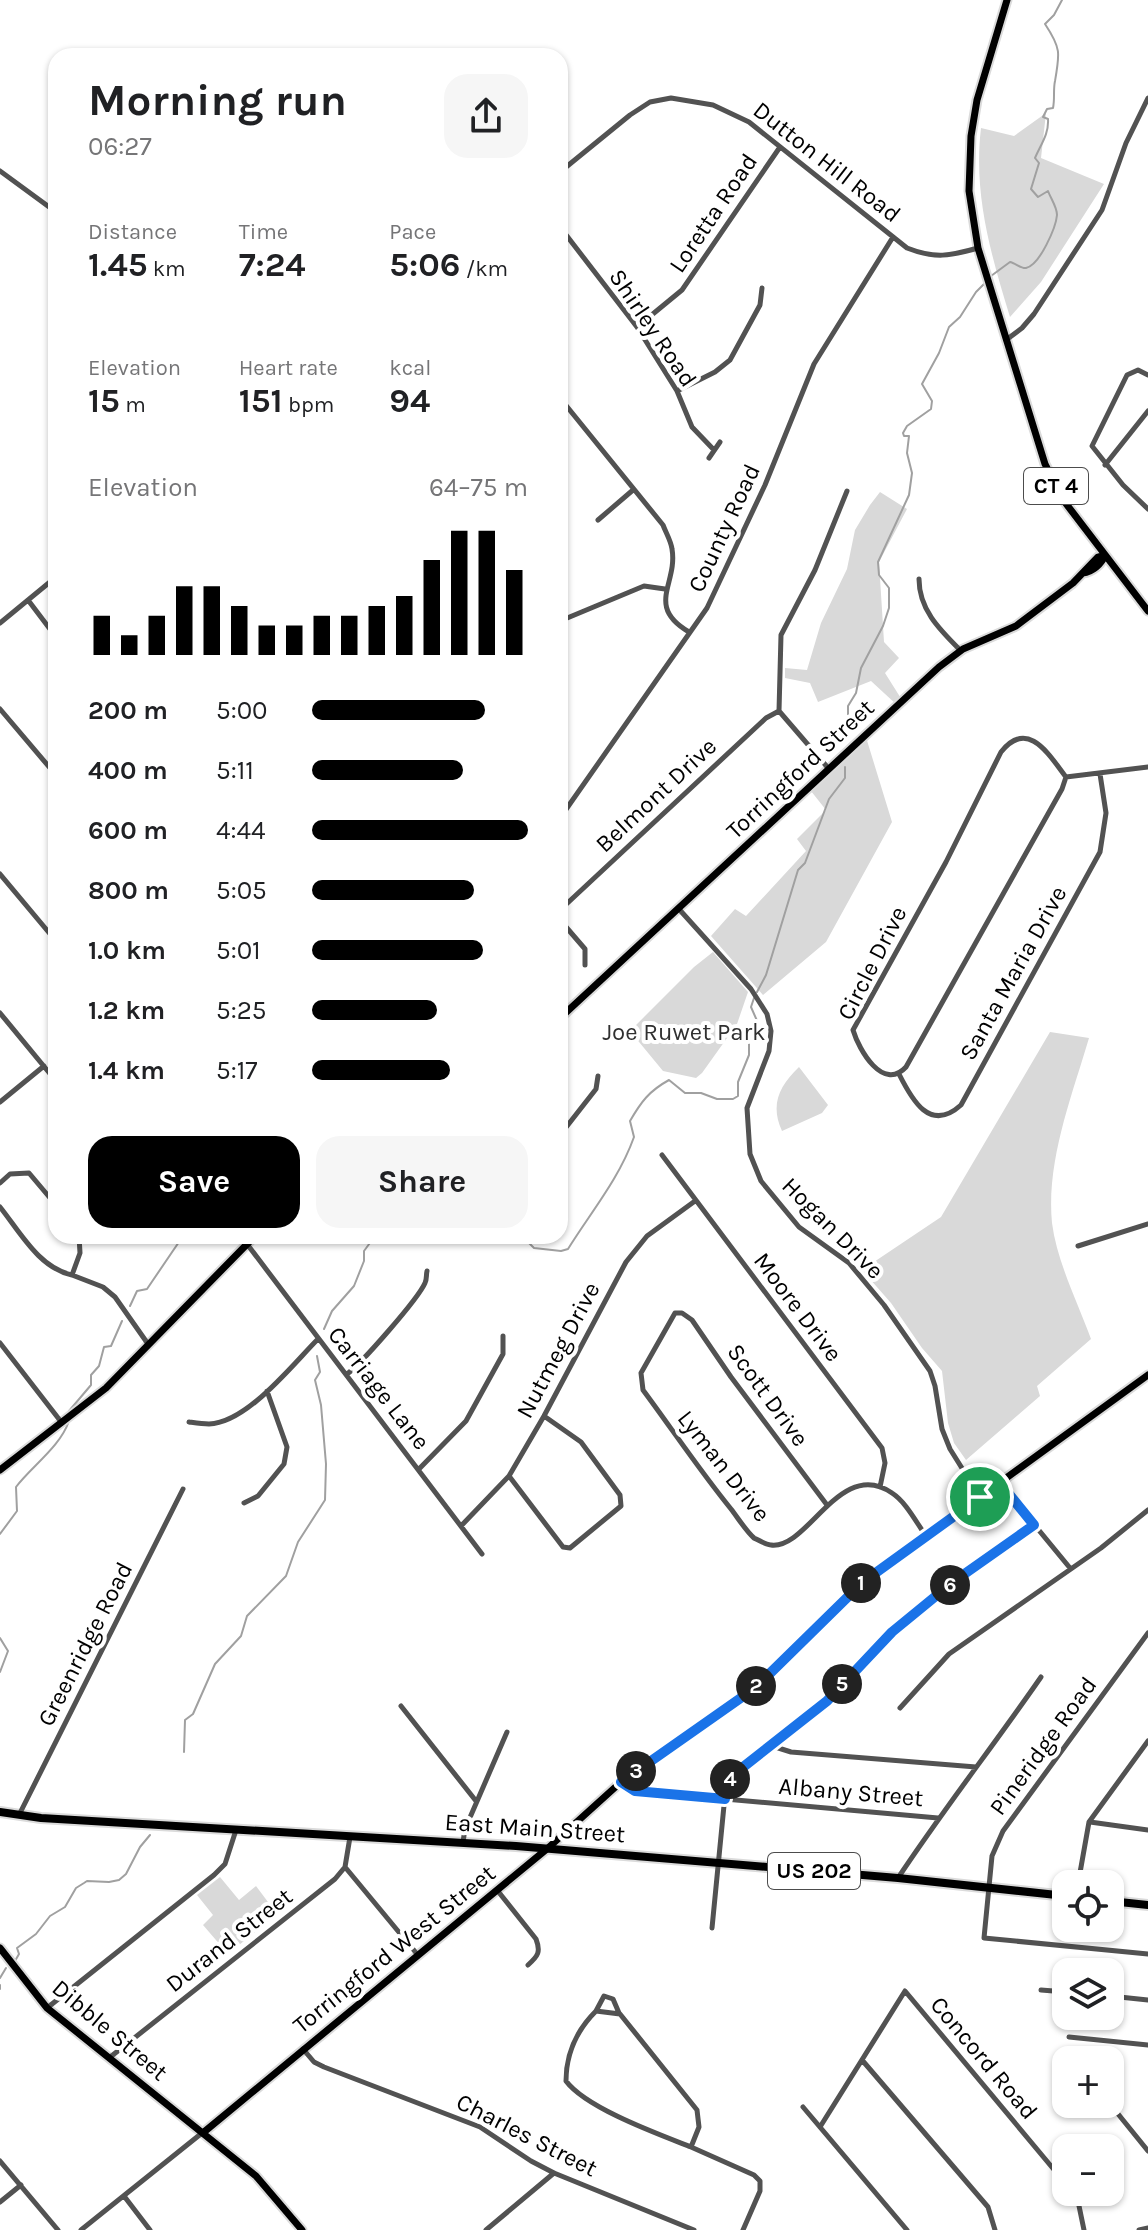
<!DOCTYPE html>
<html lang="en">
<head>
<meta charset="utf-8">
<style>
  :root { --surface:#fff; --page:#f6f6f6; --text:#202124; --muted:#757577; --accent:#000 }
  body { margin:0; font-family:Karla,sans-serif; background:var(--page); color:var(--text); height:100vh; display:flex; flex-direction:column; font-size:30px; white-space:nowrap }
  * { box-sizing:border-box; margin:0 }
  p { font-size:26px; color:var(--muted) }
  .icon { flex:none; width:44px; height:44px; fill:none; stroke:currentColor; stroke-width:2; stroke-linecap:round; stroke-linejoin:round }
  .map { position:relative; flex:1; overflow:hidden }
  .details { position:absolute; left:48px; top:48px; width:520px; height:1196px; display:flex; flex-direction:column; background:var(--surface); border-radius:24px; box-shadow:0 2px 6px #0004 }
  .details>* { flex:none }
  .buttons { position:absolute; left:1052px; top:1870px; display:grid; gap:16px }
  .buttons a { display:grid; place-items:center; width:72px; height:72px; border-radius:16px; background:var(--surface); box-shadow:0 2px 6px #0004; font-size:40px }
  .pin { position:absolute; display:grid; place-items:center; width:68px; height:68px; color:#fff; margin:-34px; border:4px solid #fff; border-radius:50%; box-shadow:0 2px 8px #0007 }
  .km { position:absolute; width:40px; height:40px; margin:-20px; border-radius:50%; background:#222; color:#fff; font-size:22px; line-height:40px; text-align:center }
  .round { display:grid; place-items:center; flex:none; width:84px; height:84px; border-radius:24px; background:var(--page) }
  .overview { display:flex; align-items:center; justify-content:space-between; height:136px; padding:0 40px }
  h1 { font-size:44px; font-weight:700; line-height:60px }
  .metrics { display:grid; grid-template-columns:repeat(3,1fr); gap:12px; height:136px; padding:8px 40px }
  .metrics div { display:grid; align-content:center }
  .metrics b { font-size:34px; font-weight:700 }
  .metrics small { font-size:22px; font-weight:400 }
  .metrics p { font-size:22px }
  .chart { height:224px; padding:16px 40px }
  .chart p { display:flex; justify-content:space-between }
  .chart svg { width:100%; height:144px; margin-top:8px; stroke:var(--accent); stroke-width:6 }
  .primary-button { display:flex; gap:16px; margin-top:auto; padding:16px 40px }
  .primary-button a { flex:1; height:92px; border-radius:24px; background:var(--accent); color:#fff; font-size:32px; font-weight:700; line-height:92px; text-align:center }
  .primary-button a+a { background:var(--page); color:var(--text) }
  ul { padding:0 40px; list-style:none; font-size:26px }
  li { display:grid; grid-template-columns:128px 96px 1fr; align-items:center; height:60px }
  li i { height:20px; border-radius:10px; background:var(--accent) }
  .map>svg:first-child { display:block }
  .green { fill:#d9d9d9 }
  .lines { fill:none; stroke-linecap:round; stroke-linejoin:round }
  .stream { stroke:#a0a0a0; stroke-width:2 }
  .major-casing { stroke:#dbdbdb; stroke-width:11 }
  .highway-casing { stroke:#dbdbdb; stroke-width:12 }
  .minor { stroke:#525252; stroke-width:5 }
  .major { stroke:#000; stroke-width:7 }
  .highway { stroke:#000; stroke-width:8 }
  .route-casing { stroke:#fff; stroke-width:16 }
  .route { stroke:#1a73e8; stroke-width:10 }
  .labels { text-anchor:middle; dominant-baseline:central; stroke-width:8; stroke-linejoin:round; paint-order:stroke }
  .shield { fill:#fff; stroke:#4c4c4c; stroke-width:2 }
  .shield-label { font-size:22px; font-weight:bold; fill:#000 }
  .street-label { font-size:24px; fill:#000; stroke:#fff }
  .park-label { font-size:24px; fill:#303030; stroke:#fff }
</style>
</head>
<body>
<div class="map">
<svg width="1148" height="2230" viewBox="0 0 1148 2230">
  <rect width="100%" height="100%" fill="#fff"/>
  <path class="green" d="M1046,113L1041,158L1104,184L1041,282L1010,317C991,255 973,194 981,128L1014,136Z
    M880,492L907,509L879,562L884,642L899,658L885,673L902,700L897,705L871,681L818,702L810,683L785,678V668L807,670L821,623L847,569L855,530L870,505Z
    M865,734L892,822L826,942L763,995L711,936L735,909L746,916L806,851L797,839L826,810L807,786Z
    M713,952L748,992L737,1024L702,1073L696,1078L663,1071L630,1031L694,967Z
    M1050,1032L1089,1038C1072,1096 1046,1161 1052,1223C1057,1262 1078,1303 1091,1339L1037,1386L1040,1396L966,1460L954,1443L948,1423L942,1371L922,1348L891,1303L862,1270L941,1217Z
    M799,1067L828,1105L822,1113L782,1131C770,1105 779,1086 799,1067Z
    M220,1877L239,1900L256,1886L277,1914L228,1954L203,1925L213,1915L197,1895Z"/>
  <g class="lines">
    <path class="stream" d="M991,276L1010,262C1015,263 1022,269 1026,268C1040,265 1056,227 1057,215C1057,207 1051,199 1048,191L1038,197L1031,189L1039,163L1035,158C1041,144 1049,134 1048,119L1043,117L1047,109L1053,108C1055,99 1053,90 1055,81C1060,53 1061,48 1045,24L1054,15L1062,0
      M848,739V706L856,693L861,668L883,626L889,608V588L879,575L878,562L909,495L912,473L907,453L909,436H904L903,433L907,426L931,409L932,401L922,384L939,353L949,327L960,317L976,292L987,281
      M757,992L766,975L798,870L805,863L829,799L845,778V767
      M484,1236L491,1239L495,1236
      M522,1236L534,1248L561,1251L568,1249C591,1212 619,1179 634,1137L630,1121C641,1102 649,1091 669,1080L685,1093H701L717,1099H733L738,1096V1082L749,1055V1038L758,1023L751,1007L754,998
      M130,1306L137,1291L147,1289L183,1236
      M324,1329L332,1311L354,1286L364,1261V1251L375,1236
      M69,1411L91,1385V1375L99,1366L104,1347L111,1346L122,1321
      M0,1534L17,1511L16,1487C32,1466 60,1447 69,1421
      M0,1638L8,1651L0,1672
      M184,1752L185,1720L193,1714L215,1664L241,1636L247,1616L286,1576L298,1542L325,1500L326,1464L321,1405L315,1380L320,1372L317,1356
      M15,1961L19,1954L17,1948L36,1934L50,1916L65,1907L76,1888L84,1883L87,1881L109,1882L119,1880L126,1874L140,1847L150,1835
      M0,1978L6,1968
      M0,1985V1989"/>
    <defs>
      <path id="major" d="M1007,0L977,100L971,136L969,191L978,248L1045,464L1064,501L1148,611
        M1083,573C1092,572 1102,564 1105,555
        M560,1018L939,667L963,649L1016,626L1073,583L1098,557L1105,555
        M0,1470L106,1388L255,1236
        M0,1948L47,2008L256,2176L302,2230
        M204,2132L548,1848L621,1782L755,1688L863,1582L1148,1375"/>
      <path id="highway" d="M0,1812L41,1818L516,1846L898,1878L1066,1896
        M1110,1901L1148,1905"/>
    </defs>
    <use href="#major" class="major-casing"/>
    <use href="#highway" class="highway-casing"/>
    <path class="minor" d="M0,171L56,212
      M560,172L630,115L650,102L671,98L713,105L749,122L907,248C935,259 950,256 978,248
      M560,227L637,327L677,391L692,427L714,450
      M637,327L682,290L780,147
      M1006,340L1022,328L1034,314L1102,210L1126,143L1148,98
      M1148,375L1138,370L1127,375L1092,446L1123,485L1148,509
      M677,391L715,372L730,360L760,305L762,288
      M560,398L663,525C666,533 671,541 672,549C678,584 645,606 689,632
      M709,458L720,442
      M1105,465L1148,411
      M598,520L633,490
      M919,579C919,610 940,630 961,651
      M28,600L56,637
      M560,607L565,619
      M560,621L644,586L665,589
      M0,623L56,577
      M0,709L56,775
      M779,711L781,635L815,570L847,491
      M779,711L829,769
      M1066,777L1062,789L906,1067C883,1092 859,1050 853,1030L946,862L1001,752C1028,718 1049,755 1066,777L1148,767
      M560,818L707,608L765,485L814,364L893,237
      M0,874L56,941
      M678,908L751,989L767,1014L771,1031L769,1051L747,1108L750,1154L761,1181L799,1227L849,1263L884,1305L930,1371L935,1386L942,1429L950,1449L980,1497
      M560,910L766,718L779,711
      M560,920L585,949V965
      M0,1013L56,1081
      M899,1074C912,1100 930,1133 961,1105L1100,852L1106,813L1100,774
      M0,1102L44,1066
      M560,1135L596,1089L598,1076
      M662,1155L882,1448L885,1463L880,1487
      M0,1183L10,1174L29,1173L56,1205
      M0,1207C20,1232 39,1268 72,1275L80,1253L79,1236
      M247,1244L482,1554
      M1078,1246L1148,1224
      M72,1275L103,1287L115,1297L148,1344
      M0,1343L62,1423
      M347,1374C361,1364 418,1299 425,1283C427,1279 426,1275 427,1271
      M189,1422C196,1423 202,1424 209,1424C247,1423 292,1365 318,1339
      M419,1469L466,1421L503,1354V1336
      M509,1476L563,1547L570,1548L621,1506L620,1495L581,1442L544,1416
      M1000,1483L1070,1568
      M244,1503L258,1496L284,1464L287,1447L267,1391
      M827,1505L731,1377L692,1320L682,1313H675L641,1373L643,1390C672,1429 700,1471 731,1509C738,1518 746,1531 754,1538C758,1540 767,1545 771,1545C808,1550 840,1457 892,1493C906,1502 916,1522 926,1536
      M461,1526L509,1476L544,1416L626,1262L647,1236L695,1201
      M1148,1633L1003,1831L992,1856L984,1938L1148,1954
      M401,1706L476,1801
      M900,1708L949,1654L1101,1548L1148,1510
      M772,1746L791,1752L976,1767
      M621,1782L635,1791L938,1818
      M19,1815L183,1489
      M1090,1822L1148,1830
      M463,1842L465,1829L507,1732
      M345,1867L417,1954
      M898,1878C943,1810 994,1745 1041,1677
      M1078,1884L1089,1822L1148,1741
      M497,1890L536,1939C541,1952 538,1956 528,1965
      M712,1928L726,1785L733,1775L827,1701L892,1632L953,1582L1034,1525
      M1041,1990L1066,1992
      M1110,1996L1148,2000
      M47,2008L214,1875L225,1864L236,1830
      M596,2011L620,2014L697,2110L699,2127L691,2147C658,2134 586,2108 566,2081C566,2054 577,2030 596,2011Z
      M596,2011L604,1996L613,1999L619,2013
      M1069,2037L1148,2045
      M303,2049L314,2062L324,2067L480,2127L531,2161L554,2173L694,2230
      M109,2058L335,1879L345,1867L350,1837
      M862,2060L988,2207L995,2230
      M1110,2104L1148,2151
      M803,2107L907,2230
      M820,2127L905,1991L1066,2184
      M691,2147L754,2175L760,2181V2191L743,2230
      M0,2161L58,2230
      M1073,2192L1078,2201L1084,2230
      M124,2196L150,2230
      M0,2202L21,2185
      M81,2230L202,2133
      M486,2230L554,2173
      M1139,2230L1148,2228"/>
    <use href="#major" class="major"/>
    <use href="#highway" class="highway"/>
  </g>
  <g class="lines">
    <defs>
      <path id="route" d="M1000,1483L1034,1525L953,1582L892,1632L827,1701L733,1775L726,1785L725,1799L635,1791L621,1782L755,1688L863,1582Z"/>
    </defs>
    <use href="#route" class="route-casing"/>
    <use href="#route" class="route"/>
  </g>
  <g class="labels">
    <g class="shield">
      <rect x="1024" y="468" width="64" height="36" rx="6"/>
      <rect x="768" y="1853" width="92" height="36" rx="6"/>
    </g>
    <g class="shield-label">
      <text x="1056" y="486">CT 4</text>
      <text x="814" y="1871">US 202</text>
    </g>
    <g class="street-label">
      <text transform="translate(827 162) rotate(38)">Dutton Hill Road</text>
      <text transform="translate(713 213) rotate(-56)">Loretta Road</text>
      <text transform="translate(653 328) rotate(56)">Shirley Road</text>
      <text transform="translate(724 528) rotate(-65)">County Road</text>
      <text transform="translate(800 769) rotate(-43)">Torringford Street</text>
      <text transform="translate(656 795) rotate(-43)">Belmont Drive</text>
      <text transform="translate(872 963) rotate(-63)">Circle Drive</text>
      <text transform="translate(1013 973) rotate(-61)">Santa Maria Drive</text>
      <text transform="translate(833 1228) rotate(45)">Hogan Drive</text>
      <text transform="translate(798 1307) rotate(53)">Moore Drive</text>
      <text transform="translate(558 1350) rotate(-62)">Nutmeg Drive</text>
      <text transform="translate(379 1388) rotate(52)">Carriage Lane</text>
      <text transform="translate(768 1395) rotate(54)">Scott Drive</text>
      <text transform="translate(724 1466) rotate(52)">Lyman Drive</text>
      <text transform="translate(85 1644) rotate(-63)">Greenridge Road</text>
      <text transform="translate(1043 1746) rotate(-54)">Pineridge Road</text>
      <text transform="translate(851 1792) rotate(5)">Albany Street</text>
      <text transform="translate(535 1828) rotate(4)">East Main Street</text>
      <text transform="translate(229 1940) rotate(-38)">Durand Street</text>
      <text transform="translate(394 1949) rotate(-39)">Torringford West Street</text>
      <text transform="translate(110 2030) rotate(40)">Dibble Street</text>
      <text transform="translate(984 2058) rotate(50)">Concord Road</text>
      <text transform="translate(527 2135) rotate(27)">Charles Street</text>
    </g>
    <g class="park-label">
      <text x="684" y="1032">Joe Ruwet Park</text>
    </g>
  </g>
</svg>
<div class="buttons">
<a><svg class="icon" aria-label="locate" viewBox="0 0 24 24"><circle cx="12" cy="12" r="6"/><path d="M12 2v4M12 18v4M2 12h4M18 12h4"/></svg></a>
<a><svg class="icon" aria-label="layers" viewBox="0 0 24 24"><path d="M12 4l9 5-9 5-9-5zM3 14l9 5 9-5"/></svg></a>
<a>+</a>
<a>−</a>
</div>
<div class="pin" style="left:980px;top:1497px;background:#1e9e55"><svg class="icon" aria-label="arrive" viewBox="0 0 24 24"><path d="M6 21V4h12l-3 4 3 4H6"/></svg></div>
<b class="km" style="left:861px;top:1583px">1</b>
<b class="km" style="left:756px;top:1686px">2</b>
<b class="km" style="left:636px;top:1771px">3</b>
<b class="km" style="left:730px;top:1779px">4</b>
<b class="km" style="left:842px;top:1684px">5</b>
<b class="km" style="left:950px;top:1585px">6</b>
<section class="details">
<div class="overview"><div><h1>Morning run</h1><p>06:27</p></div><a class="round"><svg class="icon" aria-label="share" viewBox="0 0 24 24"><path d="M12 15V3M7 8l5-5 5 5M5 13v7h14v-7"/></svg></a></div>
<div class="metrics">
<div><p>Distance</p><b>1.45<small> km</small></b></div>
<div><p>Time</p><b>7:24</b></div>
<div><p>Pace</p><b>5:06<small> /km</small></b></div>
</div>
<div class="metrics">
<div><p>Elevation</p><b>15<small> m</small></b></div>
<div><p>Heart rate</p><b>151<small> bpm</small></b></div>
<div><p>kcal</p><b>94</b></div>
</div>
<div class="chart"><p><span>Elevation</span>64–75 m</p>
<svg viewBox="0 0 160 44" preserveAspectRatio="none"><path d="M5 44V32M15 44V38M25 44V32M35 44V23M45 44V23M55 44V29M65 44V35M75 44V35M85 44V32M95 44V32M105 44V29M115 44V26M125 44V15M135 44V6M145 44V6M155 44V18"/></svg>
</div>
<ul>
<li><b>200 m</b>5:00<i style="width:80%"></i></li>
<li><b>400 m</b>5:11<i style="width:70%"></i></li>
<li><b>600 m</b>4:44<i style="width:100%"></i></li>
<li><b>800 m</b>5:05<i style="width:75%"></i></li>
<li><b>1.0 km</b>5:01<i style="width:79%"></i></li>
<li><b>1.2 km</b>5:25<i style="width:58%"></i></li>
<li><b>1.4 km</b>5:17<i style="width:64%"></i></li>
</ul>
<div class="primary-button"><a>Save</a><a>Share</a></div>
</section>
</div>
</body>
</html>
